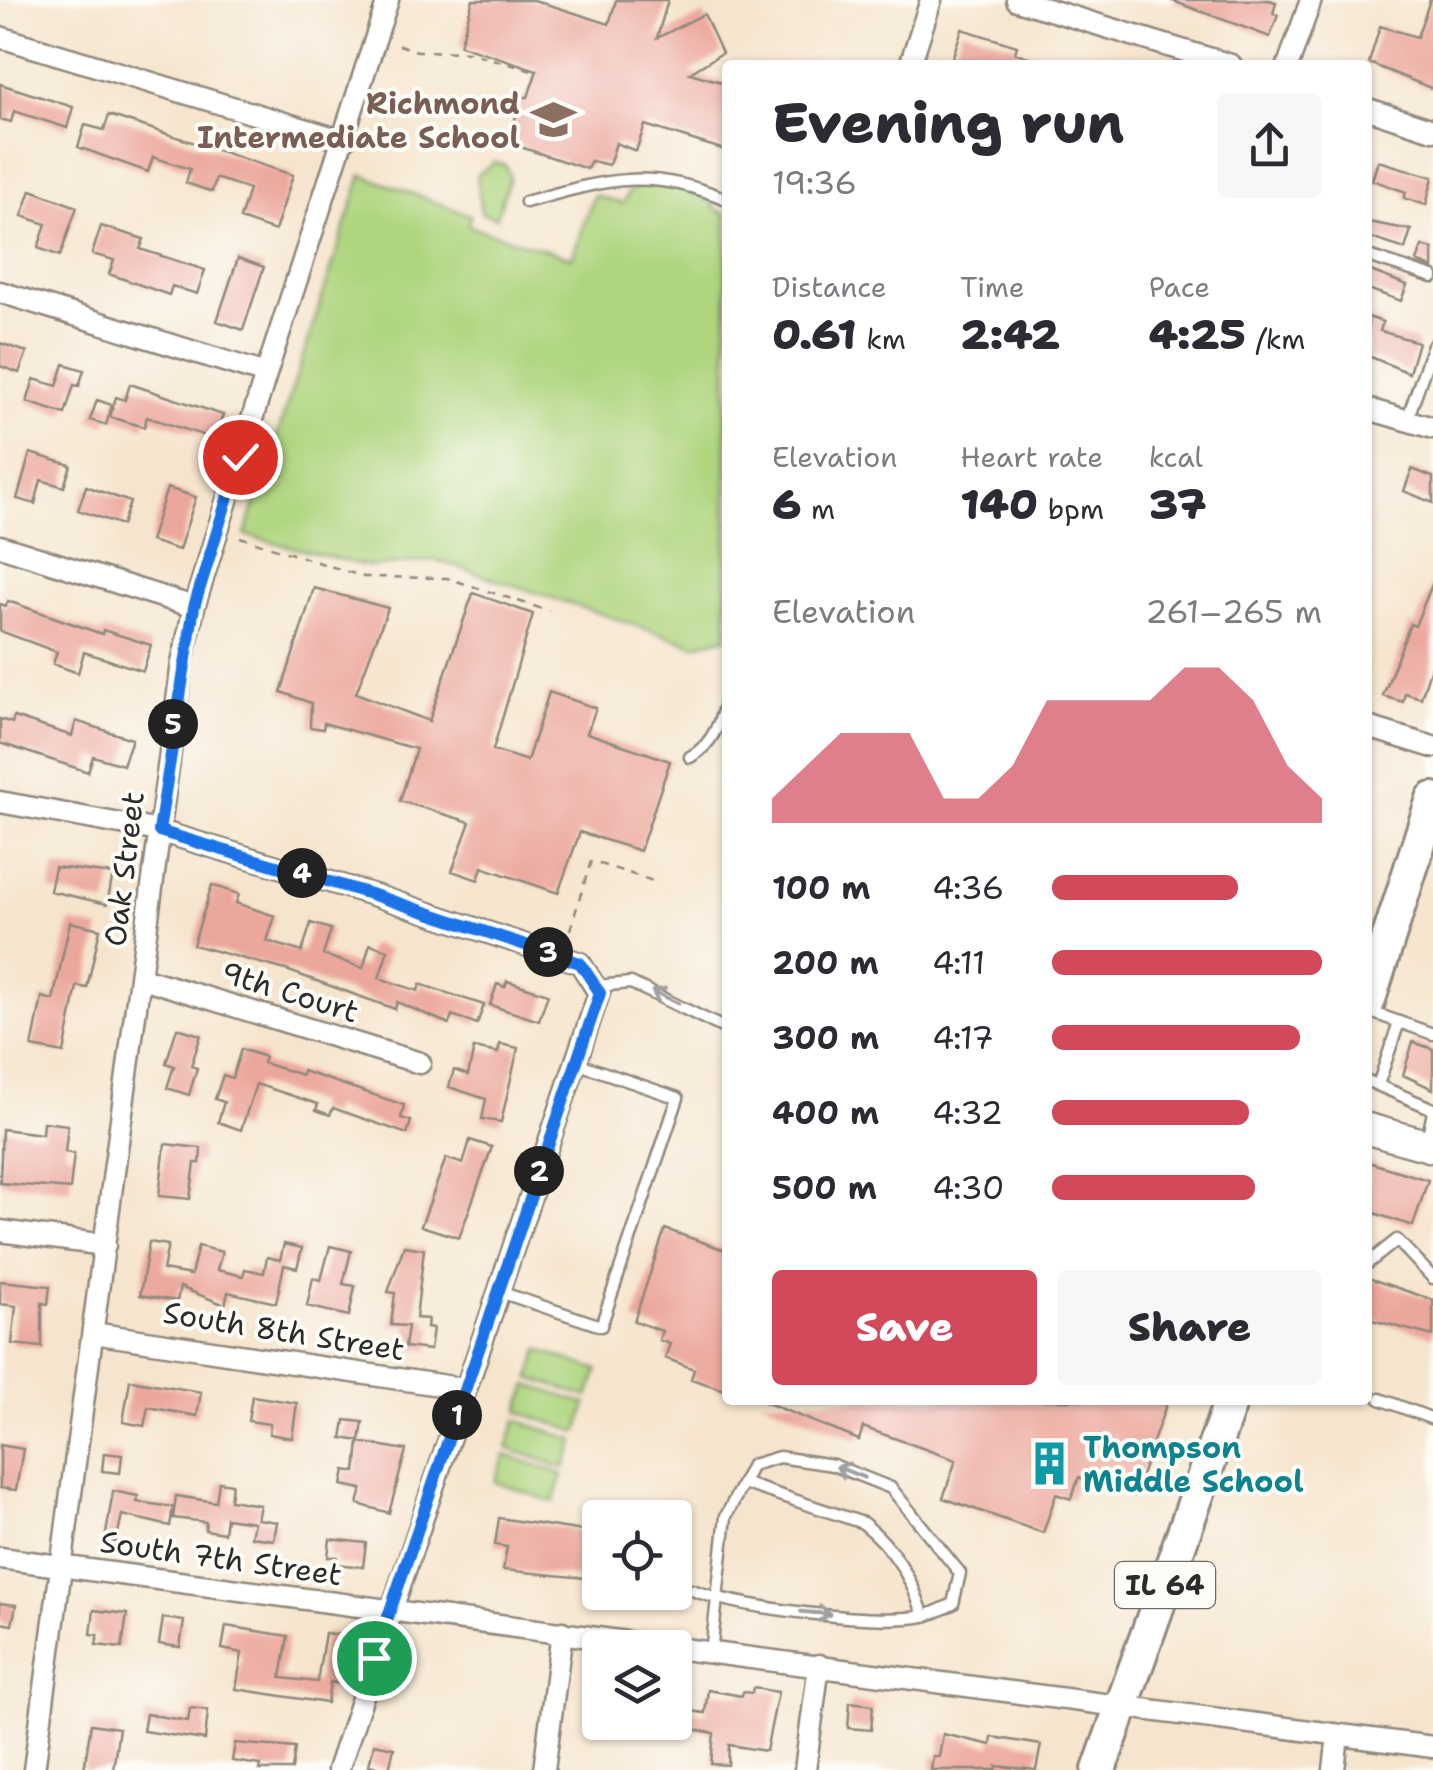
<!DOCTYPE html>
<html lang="en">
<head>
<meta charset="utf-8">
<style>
  :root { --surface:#fff; --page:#f7f7f7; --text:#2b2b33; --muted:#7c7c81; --accent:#d1495b }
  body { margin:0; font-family:"Shantell Sans",sans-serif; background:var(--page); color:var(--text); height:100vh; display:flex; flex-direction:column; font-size:38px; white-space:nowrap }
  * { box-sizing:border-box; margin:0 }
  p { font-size:32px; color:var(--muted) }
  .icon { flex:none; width:55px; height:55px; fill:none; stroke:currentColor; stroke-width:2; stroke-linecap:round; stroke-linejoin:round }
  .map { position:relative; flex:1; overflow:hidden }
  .panel { position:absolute; left:722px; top:60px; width:650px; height:1345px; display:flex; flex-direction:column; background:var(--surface); border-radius:10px; box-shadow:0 2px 8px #0004 }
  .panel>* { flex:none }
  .tools { position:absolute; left:582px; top:1500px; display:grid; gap:20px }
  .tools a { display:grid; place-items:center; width:110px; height:110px; border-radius:10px; background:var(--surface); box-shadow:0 2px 8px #0004; font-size:50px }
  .pin { position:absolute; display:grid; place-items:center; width:85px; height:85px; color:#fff; margin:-42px; border:5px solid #fff; border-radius:50%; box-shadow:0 2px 10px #0007 }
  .km { position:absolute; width:50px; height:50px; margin:-25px; border-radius:50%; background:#222; color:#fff; font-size:28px; line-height:50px; text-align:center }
  .round { display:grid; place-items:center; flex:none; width:105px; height:105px; border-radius:10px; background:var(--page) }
  .headline { display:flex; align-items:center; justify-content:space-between; height:170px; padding:0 50px }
  h1 { font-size:55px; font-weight:800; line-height:75px }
  .stats { display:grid; grid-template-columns:repeat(3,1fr); gap:15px; height:170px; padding:10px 50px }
  .stats div { display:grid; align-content:center }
  .stats b { font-size:42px; font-weight:800 }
  .stats small { font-size:28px; font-weight:400 }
  .stats p { font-size:28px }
  .chart { height:280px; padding:20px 50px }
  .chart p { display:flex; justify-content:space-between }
  .chart svg { width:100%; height:180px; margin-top:10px; fill:var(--accent); opacity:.7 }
  .primary-button { display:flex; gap:20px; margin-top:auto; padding:20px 50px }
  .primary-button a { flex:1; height:115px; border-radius:10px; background:var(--accent); color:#fff; font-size:40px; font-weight:800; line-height:115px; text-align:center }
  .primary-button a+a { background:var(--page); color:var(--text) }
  ul { padding:0 50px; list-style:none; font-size:32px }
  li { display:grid; grid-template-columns:160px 120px 1fr; align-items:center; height:75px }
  li i { height:25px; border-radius:12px; background:var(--accent) }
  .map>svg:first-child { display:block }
  .green { fill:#afd57f; stroke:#6d8055; stroke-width:2.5 }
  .building { fill:#eca79d }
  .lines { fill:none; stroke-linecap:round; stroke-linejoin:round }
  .lane-casing { stroke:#90887c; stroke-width:15 }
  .street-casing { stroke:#90887c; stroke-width:25 }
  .secondary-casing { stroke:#90887c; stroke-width:35 }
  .primary-casing { stroke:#90887c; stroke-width:38 }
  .path { stroke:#90887c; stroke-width:2.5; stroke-dasharray:8 8; stroke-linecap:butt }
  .lane { stroke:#fff; stroke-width:10 }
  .street { stroke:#fff; stroke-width:20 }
  .secondary { stroke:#fff; stroke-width:30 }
  .primary { stroke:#fff; stroke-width:32 }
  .oneway { stroke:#a0a0a0 }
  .route-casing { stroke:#fff; stroke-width:20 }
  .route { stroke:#1a73e8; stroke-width:12 }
  .labels { text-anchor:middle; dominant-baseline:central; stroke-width:8; stroke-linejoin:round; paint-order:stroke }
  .shield { fill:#fdfcf7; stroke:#6a6a68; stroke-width:2.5 }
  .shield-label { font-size:28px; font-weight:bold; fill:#2b2b2b }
  .education-label { font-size:30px; font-weight:bold; fill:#785e54; stroke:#fdfcf7; text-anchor:end }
  .street-label { font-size:30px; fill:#2b2b2b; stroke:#fdfcf7 }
  .culture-label { font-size:30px; font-weight:bold; fill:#0d838f; stroke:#fdfcf7; text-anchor:start }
</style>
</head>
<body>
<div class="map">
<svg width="1433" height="1770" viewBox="0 0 1433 1770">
  <rect width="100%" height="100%" fill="#fdfcf7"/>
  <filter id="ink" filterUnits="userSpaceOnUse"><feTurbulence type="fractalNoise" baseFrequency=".01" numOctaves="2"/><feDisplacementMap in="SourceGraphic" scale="20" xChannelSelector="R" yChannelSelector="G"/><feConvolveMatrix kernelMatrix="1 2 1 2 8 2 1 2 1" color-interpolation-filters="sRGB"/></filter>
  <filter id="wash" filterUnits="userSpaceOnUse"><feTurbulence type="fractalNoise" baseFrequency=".0048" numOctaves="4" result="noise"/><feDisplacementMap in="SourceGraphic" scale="40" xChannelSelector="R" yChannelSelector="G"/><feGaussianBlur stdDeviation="2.25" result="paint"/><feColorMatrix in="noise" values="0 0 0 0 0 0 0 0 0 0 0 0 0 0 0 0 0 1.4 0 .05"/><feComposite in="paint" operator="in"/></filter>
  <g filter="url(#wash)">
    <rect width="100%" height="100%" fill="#f6e5ce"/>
    <path class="green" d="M495,162L506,166L510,177L496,218L481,212L477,175Z
      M362,175L470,215L468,226L572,258L594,195L623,204L630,189L669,183L714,203L713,207L727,215V637L695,645L437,560L369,567L245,535Z
      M539,1350L598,1370L588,1397L530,1378Z
      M528,1385L587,1404L578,1432L519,1412Z
      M516,1420L575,1440L565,1468L507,1448Z
      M505,1455L563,1474L554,1502L495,1482Z"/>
    <g id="blocks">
      <path class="building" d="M473,0H534L609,24L616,0H668L657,38L704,14L722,53L690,73L728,84V151L645,125L636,151L616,143L609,165L591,161L587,169L508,143L522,97H528L537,70L460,45Z
        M1170,0H1269L1276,2L1273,14L1278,15L1270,37Z
        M1430,0H1433V89L1369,63L1380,26L1417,37Z
        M962,29L1017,46L1015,53L1043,61L1042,65H950Z
        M0,84L73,107L67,128L14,111L11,122L0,119Z
        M109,115L293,175L275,231L240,219L249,189L216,178L212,192L186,183L190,169L153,157L148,172L78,147L85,125L104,130Z
        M1378,161L1433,177L1426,205L1404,198L1406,192L1372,180Z
        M31,190L77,207L60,256L38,248L46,224L22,216Z
        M1368,222L1411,230L1405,249L1368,237Z
        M101,226L144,239L140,249L205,270L197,294L172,286L169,295L109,274L114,260L92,254Z
        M1422,246L1433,249V268L1417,262Z
        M238,258L264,267L243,330L217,321Z
        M1368,270L1407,285L1401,301L1368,289Z
        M1368,317L1383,322L1380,331L1418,342L1409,373L1371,357L1368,360Z
        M0,343L27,352L19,373L0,366Z
        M64,364L84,370L79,386L74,385L65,414L27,402L34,379L57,386Z
        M130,384L223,415L215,439L147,417L144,427L110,417L116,397L125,400Z
        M97,400L112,405L106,425L90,420Z
        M30,453L71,465L64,487L41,480L35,504L17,499Z
        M1412,469L1433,477V503L1404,491Z
        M86,486L130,502L122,525L78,510Z
        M167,488L196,497L179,550L150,541Z
        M1433,582V661L1421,698L1405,693L1403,702L1383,696L1410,624L1415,626Z
        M314,588L388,608L356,693L429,721L473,593L533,614L493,750L527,761L549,692L596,708L587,733L670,761L640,851L580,832L558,893L482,867L478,880L452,871L470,822L400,801L416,749L324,723L323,729L310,727L311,703L281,692Z
        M8,601L102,634L103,630L151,645L143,671L84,652L78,673L53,664L57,652L0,631V604L6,606Z
        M14,717L72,736L76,721L132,739L123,765L93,756L88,772L0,743V719L12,723Z
        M55,867L113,874L107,904L50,891Z
        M212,885L239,894L236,903L275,916L267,941L302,952L311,923L331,929L323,955L363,968L370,944L388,950L379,978L418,991L420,984L484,1005L477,1024L452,1015L449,1024L397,1002L395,1009L286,970L193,945Z
        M70,922L100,929L87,988L77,986L64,1053L32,1047L42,997L53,1000Z
        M507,981L548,994L539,1021L490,1005L497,984L505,987Z
        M177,1028L201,1035L191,1066L197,1068L189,1095L167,1088L174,1066L166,1063Z
        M1413,1042L1433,1049V1089L1403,1075Z
        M500,1044L518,1048L501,1122L482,1119L486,1099L449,1087L454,1070L468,1075L474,1048L498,1053Z
        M241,1049L265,1057L263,1063L302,1075L303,1071L404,1105L401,1118L411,1121L407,1134L333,1108L330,1115L316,1110L318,1104L256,1084L241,1130L218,1122L224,1102L215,1099L223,1075L232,1078Z
        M43,1122L68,1125L65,1152L74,1154L70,1189L0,1183L2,1129L42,1134Z
        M470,1140L492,1147L459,1238L421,1226L446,1158L463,1164Z
        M165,1144L201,1148L200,1163H195L190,1199L159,1196Z
        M1368,1162L1428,1180L1413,1226L1368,1211Z
        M665,1229L728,1251V1391L691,1379L694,1369L665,1358L670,1344L659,1340L662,1331L634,1321Z
        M149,1242L168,1245L163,1270L191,1275L198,1246L222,1252L217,1270L243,1276L245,1269L264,1273L267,1257L280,1260L284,1244L302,1248L297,1268L284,1265L276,1303L228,1292L225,1305L180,1287L177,1301L140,1295Z
        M330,1246L351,1251L343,1284L355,1286L349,1316L307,1306L313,1278L321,1280Z
        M404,1246L424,1249L416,1318L428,1319L427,1327L433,1328L430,1350L405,1347L408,1326L391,1325L395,1293L388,1292Z
        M1368,1278L1433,1300V1336L1368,1319Z
        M0,1281L50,1286L48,1304L42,1303V1347L12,1344L16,1306L0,1304Z
        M130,1380L201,1392L197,1416L148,1407L144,1426L123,1422Z
        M252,1396L297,1403L292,1438L269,1434L270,1424L248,1421Z
        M760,1400H1151L1166,1405L1134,1496L1079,1477L1071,1499L1056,1494L1043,1533L943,1498L956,1460L863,1427L859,1440Z
        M345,1420L363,1422L360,1441L342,1438Z
        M359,1442L406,1450L389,1513L358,1504L362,1489L342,1485L345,1470L356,1472Z
        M0,1445L23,1449L16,1490L0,1488Z
        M104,1453L122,1455L120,1473L102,1471Z
        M219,1482L232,1484L230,1500L260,1505L257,1519L277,1522L274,1540L251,1537L254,1522L226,1518L224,1533L205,1530L206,1522L173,1518L176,1496L216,1502Z
        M113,1491L138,1496L137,1502L173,1507L170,1526L122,1515L116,1542L105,1540Z
        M499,1518L590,1532L584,1578L503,1570L507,1547L495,1545Z
        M330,1539L366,1543L363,1567L336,1564L337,1557H328Z
        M0,1603L16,1605L12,1625L0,1623Z
        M94,1610L127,1614L122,1648L96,1645L98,1635L91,1634Z
        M163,1618L184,1621L180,1647L159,1644Z
        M226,1626L288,1636L281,1678L317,1682L325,1633L348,1636L341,1684L330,1682L327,1703L236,1689L242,1653L222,1649Z
        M753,1688L778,1692L766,1751L729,1745L728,1765L711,1764L714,1733L675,1726V1709L705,1713L708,1690L742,1696L743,1692L752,1693Z
        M850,1702L873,1705L871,1730L848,1728Z
        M190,1708L208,1710L205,1740L143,1731L146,1714L188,1721Z
        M91,1724L119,1728L113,1770H84Z
        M943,1734L991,1745L992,1737L1041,1745L1036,1770L997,1766L996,1770H931L933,1756L939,1757Z
        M235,1743L295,1748L292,1770H260L261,1765L232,1761Z
        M374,1744L394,1748L389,1770L369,1765Z"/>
    </g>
  </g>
  <g filter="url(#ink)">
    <use href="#blocks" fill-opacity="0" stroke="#90887c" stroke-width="2.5"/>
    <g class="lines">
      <defs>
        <path id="lane" d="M526,202C604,180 649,166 728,200
          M1368,256L1433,277
          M1407,420L1433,345
          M690,757C715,744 722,717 728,691
          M597,986L631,983L728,1030
          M1368,1011L1433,1034
          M1368,1081L1433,1109
          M1378,1085L1399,1022
          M1427,1140L1433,1112
          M1368,1263L1397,1240L1433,1278
          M500,1292L601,1326L678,1098L576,1063
          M1380,1399L1433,1419
          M743,1483L863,1523C895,1548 911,1578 924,1616
          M692,1590C740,1608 873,1625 924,1616C933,1614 944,1608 953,1604L960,1573L891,1488L833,1465L779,1457L752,1465L726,1516L711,1653"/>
        <path id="street" d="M1017,0L1231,65
          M0,37L344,141
          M910,65L931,0
          M1288,65L1311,0
          M1368,109L1433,130
          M0,292L266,374
          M1368,409L1433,428
          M0,546L194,607
          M1368,727L1433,747
          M0,802L159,831L377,896L580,963L599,993L338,1770
          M142,978L420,1063
          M0,1231L105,1245
          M93,1333L466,1389
          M0,1558L672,1648
          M675,1648L1433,1747
          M34,1770L182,663L194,607L266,374L388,0
          M544,1770L562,1632
          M805,1770L819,1665
          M1334,1770L1338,1735"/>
        <path id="secondary" d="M1368,1129L1433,1147"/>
        <path id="primary" d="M1368,1002L1433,799
          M1099,1770L1231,1400"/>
      </defs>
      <use href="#lane" class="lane-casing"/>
      <use href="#street" class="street-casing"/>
      <use href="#secondary" class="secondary-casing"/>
      <use href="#primary" class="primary-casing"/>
      <path class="path" d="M399,45L417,51L469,52L539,73
        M240,537L364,577L447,578L549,611
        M570,930L591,861L656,882"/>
      <use href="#lane" class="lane"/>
      <use href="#street" class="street"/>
      <use href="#secondary" class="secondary"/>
      <use href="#primary" class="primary"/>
    </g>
    <defs><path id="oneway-shaft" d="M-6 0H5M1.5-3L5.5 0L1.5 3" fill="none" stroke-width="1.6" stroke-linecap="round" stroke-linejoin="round" transform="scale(2.5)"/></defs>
    <g class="oneway">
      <use href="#oneway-shaft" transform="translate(665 997) rotate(-154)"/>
      <use href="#oneway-shaft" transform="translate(850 1472) rotate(-158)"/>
      <use href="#oneway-shaft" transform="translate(816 1613) rotate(5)"/>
    </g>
  </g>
  <g class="lines" filter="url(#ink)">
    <defs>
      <path id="route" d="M240,457L194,607L159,831L377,896L580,963L600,993L374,1658"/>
    </defs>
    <use href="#route" class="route-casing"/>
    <use href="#route" class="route"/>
  </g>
  <defs>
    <symbol id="school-bare" viewBox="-9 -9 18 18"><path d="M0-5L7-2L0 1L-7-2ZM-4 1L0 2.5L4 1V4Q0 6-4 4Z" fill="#8d6e63" stroke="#fdfcf7" stroke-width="2.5" paint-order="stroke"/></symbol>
    <symbol id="building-bare" viewBox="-9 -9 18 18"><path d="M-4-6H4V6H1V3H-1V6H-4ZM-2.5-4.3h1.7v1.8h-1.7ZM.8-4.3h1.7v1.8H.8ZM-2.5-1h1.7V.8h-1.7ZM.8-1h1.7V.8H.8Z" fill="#0f9aa8" stroke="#fdfcf7" stroke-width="2.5" paint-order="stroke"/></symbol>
  </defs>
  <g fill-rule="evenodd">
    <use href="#school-bare" x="522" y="88" width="63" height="63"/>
    <use href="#building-bare" x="1018" y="1432" width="63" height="63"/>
  </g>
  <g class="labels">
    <rect class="shield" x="1115" y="1562" width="100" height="46" rx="8"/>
    <g class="shield-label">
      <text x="1165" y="1585">IL 64</text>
    </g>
    <g class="education-label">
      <text x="520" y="103">Richmond<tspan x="520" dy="34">Intermediate School</tspan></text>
    </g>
    <g class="street-label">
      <text transform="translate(124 869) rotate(-83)">Oak Street</text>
      <text transform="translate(290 992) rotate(17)">9th Court</text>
      <text transform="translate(284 1331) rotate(9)">South 8th Street</text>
      <text transform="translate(221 1558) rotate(8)">South 7th Street</text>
    </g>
    <g class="culture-label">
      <text x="1083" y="1447">Thompson<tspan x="1083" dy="34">Middle School</tspan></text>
    </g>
  </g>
</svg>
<div class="tools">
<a><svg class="icon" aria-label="locate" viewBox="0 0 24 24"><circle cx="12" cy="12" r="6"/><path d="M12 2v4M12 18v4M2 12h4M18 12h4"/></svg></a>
<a><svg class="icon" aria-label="layers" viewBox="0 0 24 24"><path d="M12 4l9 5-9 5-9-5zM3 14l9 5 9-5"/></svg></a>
</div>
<div class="pin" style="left:374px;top:1658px;background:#1e9e55"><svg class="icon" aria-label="arrive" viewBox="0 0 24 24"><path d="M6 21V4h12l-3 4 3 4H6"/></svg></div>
<div class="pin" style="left:240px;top:457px;background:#d93025"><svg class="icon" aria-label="check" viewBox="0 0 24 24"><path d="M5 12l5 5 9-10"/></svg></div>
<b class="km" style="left:457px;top:1415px">1</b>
<b class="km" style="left:539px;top:1171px">2</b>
<b class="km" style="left:548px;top:952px">3</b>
<b class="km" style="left:302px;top:873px">4</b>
<b class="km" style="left:173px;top:724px">5</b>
<section class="panel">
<div class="headline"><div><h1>Evening run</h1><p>19:36</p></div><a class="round"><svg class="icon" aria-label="share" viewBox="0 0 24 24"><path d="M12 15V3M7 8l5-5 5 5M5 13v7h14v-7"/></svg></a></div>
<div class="stats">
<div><p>Distance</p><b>0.61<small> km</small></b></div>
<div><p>Time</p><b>2:42</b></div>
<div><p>Pace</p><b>4:25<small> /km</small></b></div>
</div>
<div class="stats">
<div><p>Elevation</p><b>6<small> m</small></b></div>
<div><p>Heart rate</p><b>140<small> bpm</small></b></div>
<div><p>kcal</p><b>37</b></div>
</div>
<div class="chart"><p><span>Elevation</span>261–265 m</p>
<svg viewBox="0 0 160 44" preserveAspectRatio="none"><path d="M0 44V38L10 30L20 22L30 22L40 22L50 38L60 38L70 30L80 14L90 14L100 14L110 14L120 6L130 6L140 14L150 30L160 38V44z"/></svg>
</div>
<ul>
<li><b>100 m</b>4:36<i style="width:69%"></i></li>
<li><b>200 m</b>4:11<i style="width:100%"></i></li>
<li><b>300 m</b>4:17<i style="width:92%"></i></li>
<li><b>400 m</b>4:32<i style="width:73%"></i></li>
<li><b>500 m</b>4:30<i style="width:75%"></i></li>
</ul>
<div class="primary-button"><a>Save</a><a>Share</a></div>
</section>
</div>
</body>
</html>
